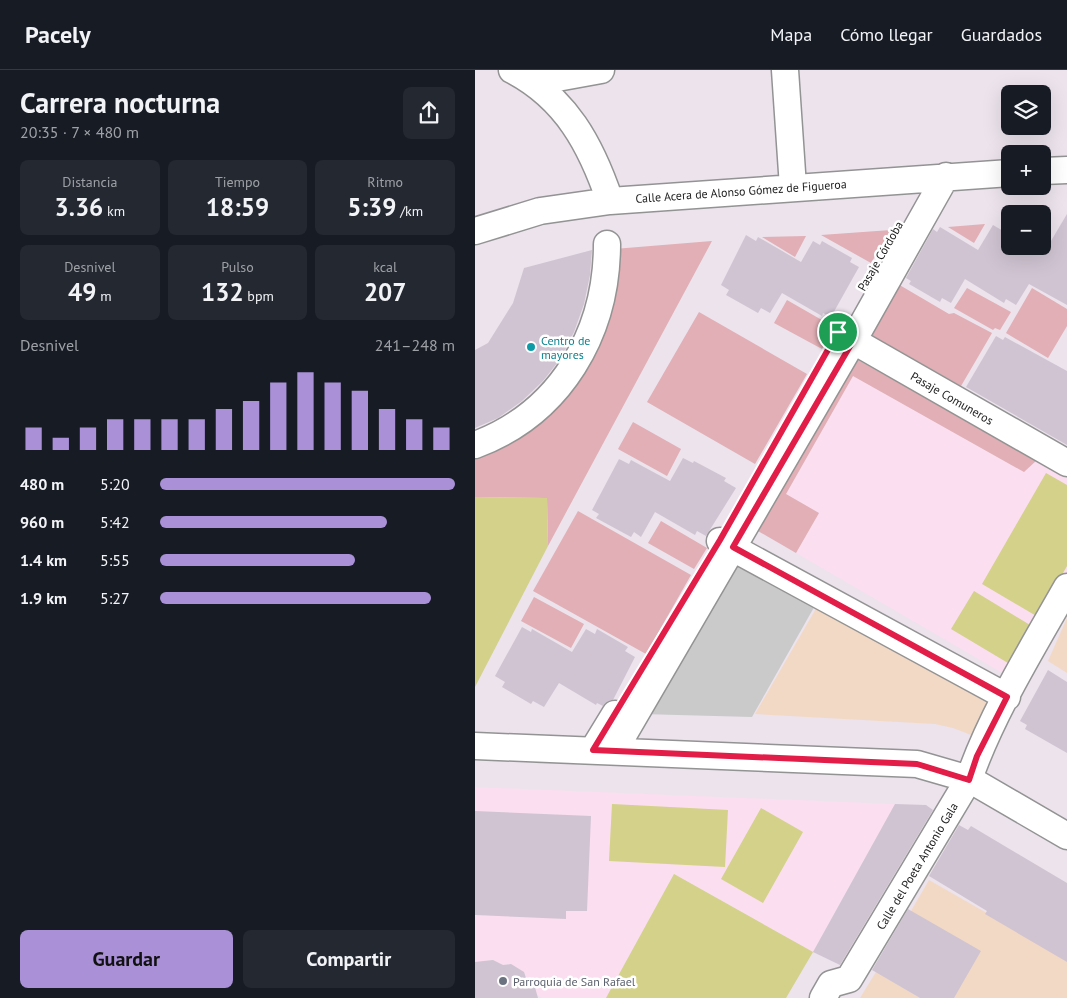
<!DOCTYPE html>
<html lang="es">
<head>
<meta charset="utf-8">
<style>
  :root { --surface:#171b24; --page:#242831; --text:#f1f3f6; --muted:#9ea1a6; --line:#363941; --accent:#a990d7 }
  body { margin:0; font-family:"PT Sans",sans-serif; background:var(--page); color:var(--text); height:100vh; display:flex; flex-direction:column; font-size:19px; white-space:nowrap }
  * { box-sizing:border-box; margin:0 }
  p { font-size:16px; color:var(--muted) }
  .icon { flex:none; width:28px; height:28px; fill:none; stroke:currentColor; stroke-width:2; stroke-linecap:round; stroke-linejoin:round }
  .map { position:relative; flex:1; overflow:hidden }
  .drawer { display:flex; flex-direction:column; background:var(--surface); width:475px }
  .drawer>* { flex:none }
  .controls { position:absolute; left:526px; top:15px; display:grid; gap:10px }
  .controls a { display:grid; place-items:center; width:50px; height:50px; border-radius:8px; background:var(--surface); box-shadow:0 5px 20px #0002; font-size:25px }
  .pin { position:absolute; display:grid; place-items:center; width:42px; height:42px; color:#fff; margin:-21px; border:2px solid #fff; border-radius:50%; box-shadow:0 1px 5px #0007 }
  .round { display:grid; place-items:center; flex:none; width:52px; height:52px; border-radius:8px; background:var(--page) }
  .headline { display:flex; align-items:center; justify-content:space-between; height:85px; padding:0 20px }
  h1 { font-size:28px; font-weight:700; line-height:38px }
  .metrics { display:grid; grid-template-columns:repeat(3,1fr); gap:8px; height:85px; padding:5px 20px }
  .metrics div { display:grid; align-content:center; border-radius:8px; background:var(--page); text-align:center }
  .metrics b { font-size:25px; font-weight:700 }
  .metrics small { font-size:14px; font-weight:400 }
  .metrics p { font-size:14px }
  .chart { height:140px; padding:10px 20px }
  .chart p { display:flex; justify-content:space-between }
  .chart svg { width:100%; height:90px; margin-top:5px; stroke:var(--accent); stroke-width:6 }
  .action { display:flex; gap:10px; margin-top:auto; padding:10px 20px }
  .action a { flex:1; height:58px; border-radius:8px; background:var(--accent); color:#111; font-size:20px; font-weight:700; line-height:58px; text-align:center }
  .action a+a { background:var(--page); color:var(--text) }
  ul { padding:0 20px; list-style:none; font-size:16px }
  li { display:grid; grid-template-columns:80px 60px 1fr; align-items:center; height:38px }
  li i { height:12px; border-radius:6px; background:var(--accent) }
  header { display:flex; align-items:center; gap:30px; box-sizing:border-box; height:70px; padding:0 25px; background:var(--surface); border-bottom:1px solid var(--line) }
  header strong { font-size:24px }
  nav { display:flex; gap:28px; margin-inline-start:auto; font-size:18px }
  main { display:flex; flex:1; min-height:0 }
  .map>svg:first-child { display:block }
  .education { fill:#fbdef0 }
  .religious { fill:#cacaca }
  .grass { fill:#e1afb5 }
  .park { fill:#f2d9c5 }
  .pitch { fill:#d3d18a }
  .building { fill:#d0c4d2 }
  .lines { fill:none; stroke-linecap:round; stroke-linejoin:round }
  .minor-casing { stroke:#939393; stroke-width:29 }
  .minor { stroke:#fff; stroke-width:26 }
  .route-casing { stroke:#fff; stroke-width:10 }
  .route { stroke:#e11d48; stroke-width:6 }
  .culture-dot { fill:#0f9aa8; stroke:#fff; stroke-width:2 }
  .worship-dot { fill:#6b7280; stroke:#fff; stroke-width:2 }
  .labels { text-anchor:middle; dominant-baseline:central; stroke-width:5; stroke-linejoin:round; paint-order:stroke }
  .street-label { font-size:12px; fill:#1c1c1c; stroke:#fff }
  .culture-label { font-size:12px; fill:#0d838f; stroke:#fff; text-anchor:start }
  .worship-label { font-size:12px; fill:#5b616d; stroke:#fff; text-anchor:start }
</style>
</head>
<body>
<header>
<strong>Pacely</strong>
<nav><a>Mapa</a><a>Cómo llegar</a><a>Guardados</a></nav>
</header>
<main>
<section class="drawer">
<div class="headline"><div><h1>Carrera nocturna</h1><p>20:35 · 7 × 480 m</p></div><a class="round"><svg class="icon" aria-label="share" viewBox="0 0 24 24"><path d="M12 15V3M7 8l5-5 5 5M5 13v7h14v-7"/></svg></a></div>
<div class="metrics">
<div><p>Distancia</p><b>3.36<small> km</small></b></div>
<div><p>Tiempo</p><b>18:59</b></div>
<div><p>Ritmo</p><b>5:39<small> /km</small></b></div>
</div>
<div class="metrics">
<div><p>Desnivel</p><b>49<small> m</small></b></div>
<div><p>Pulso</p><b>132<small> bpm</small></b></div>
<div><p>kcal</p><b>207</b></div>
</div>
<div class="chart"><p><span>Desnivel</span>241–248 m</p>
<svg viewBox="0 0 160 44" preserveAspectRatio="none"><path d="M5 44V33M15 44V38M25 44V33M35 44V29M45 44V29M55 44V29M65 44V29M75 44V24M85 44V20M95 44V11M105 44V6M115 44V11M125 44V15M135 44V24M145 44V29M155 44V33"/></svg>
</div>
<ul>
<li><b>480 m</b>5:20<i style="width:100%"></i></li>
<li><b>960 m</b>5:42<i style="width:77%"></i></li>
<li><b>1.4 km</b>5:55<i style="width:66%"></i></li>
<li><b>1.9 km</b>5:27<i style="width:92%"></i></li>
</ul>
<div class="action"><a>Guardar</a><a>Compartir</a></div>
</section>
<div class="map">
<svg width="592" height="928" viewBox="0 0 592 928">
  <rect width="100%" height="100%" fill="#ece3ec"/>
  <path class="education" d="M378,306L549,402L562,390L592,407V512L536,608L321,483L344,443L311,424Z
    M0,717L420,734L338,882L199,804L131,928H67L62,925L59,914L51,908L49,902L36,894L28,895L18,890L0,892Z"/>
  <path class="religious" d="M257,485L342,532L277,647L166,644Z"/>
  <path class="grass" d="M510,154L499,173L473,157Z
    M416,160L396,193L346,165Z
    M331,166L320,187L287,167Z
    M237,171L73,476L72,428L0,427V380L87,321L139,179Z
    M416,210L474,244L479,243L517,263L486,316L389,261Z
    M492,218L536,242L525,260L520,258L518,260L479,238Z
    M557,218L592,239V256L573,288L531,263Z
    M312,230L359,257L347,279L299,253Z
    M224,242L332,304L280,394L172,332Z
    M374,285L562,390L549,402L378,306L311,424L344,443L321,483L276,457Z
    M158,352L206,379L192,406L143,379Z
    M103,441L216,505L171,584L58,521Z
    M186,451L232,478L219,499L173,473Z
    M59,527L109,554L96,578L46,551Z"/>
  <path class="park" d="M346,530L524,633L504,668L478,658L460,654L280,644Z
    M592,548V603L573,591Z
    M454,810L592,889V928H479L436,841Z
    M401,902L445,928H385Z"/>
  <path class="pitch" d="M571,403L592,415V496L563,547L507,514Z
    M0,427L72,428L73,476L0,617Z
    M499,521L560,558L538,596L476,559Z
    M137,734L253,740L250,797L134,791Z
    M286,738L328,762L288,833L246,809Z
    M199,804L338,882L311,928H131Z"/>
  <path class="building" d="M592,144V235L554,214L541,235L531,229L529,233L490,209L476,233L467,228L465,232L434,214L436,211L431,208L458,159L462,162L465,157L503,180L518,155L535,165V176H573Z
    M271,165L281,171L283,167L326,192L338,171L345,175L347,171L377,188L375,192L384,197L356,247L348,243L347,246L307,223L295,243L286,238L283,243L251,225L254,220L246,215Z
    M117,180L115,205L109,234L99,262L86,288L68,311L47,331L23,348L0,358V280L13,273L38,233L49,198Z
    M521,266L528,270L530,267L592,301V375L491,317Z
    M208,388L218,393L219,391L251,408L249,411L261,418L231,466L222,461L220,465L180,442L166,467L159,462L156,467L121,448L124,444L117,440L144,389L154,394L156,390L195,411Z
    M47,557L56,562L57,559L97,582L111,559L120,564L122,559L153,577L150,581L160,587L138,630L128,636L122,633L121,635L84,613L69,637L58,631L56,634L27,617L30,612L20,606Z
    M573,600L592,612V683L550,659L552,655L545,651Z
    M420,734L451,735L458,740L365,895L338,882Z
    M0,741L116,746L112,841H91V849L0,845Z
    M484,755L493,760L496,756L592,813V892L510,844L512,841L454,806Z
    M433,839L506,881L479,928H445L397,900Z
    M18,890L28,895L36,894L49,902L51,908L59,914L63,928H0V892Z"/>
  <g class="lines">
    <defs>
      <path id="minor" d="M37,0C91,28 116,75 135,131
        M310,0L318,117
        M60,12L126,0
        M568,101L592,100
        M0,161L65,141L135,131L535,103
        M363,262L592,393
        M0,375C86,343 132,263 132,174
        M245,471L532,627
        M0,676L442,694L494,709L592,766
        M118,680L140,644
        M139,681L378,271L471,106
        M348,928L356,914L374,909L494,709C516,645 558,577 592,517"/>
    </defs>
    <use href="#minor" class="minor-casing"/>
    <use href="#minor" class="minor"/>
  </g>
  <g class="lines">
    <defs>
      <path id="route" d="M363,262L378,271L258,477L532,627L502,686L494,710L442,694L118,680L245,470Z"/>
    </defs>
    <use href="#route" class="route-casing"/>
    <use href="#route" class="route"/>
  </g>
  <circle class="culture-dot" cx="56" cy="277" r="5"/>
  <circle class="worship-dot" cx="28" cy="911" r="5"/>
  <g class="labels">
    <g class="street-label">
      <text transform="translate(266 121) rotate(-4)">Calle Acera de Alonso Gómez de Figueroa</text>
      <text transform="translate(405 186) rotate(-60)">Pasaje Córdoba</text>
      <text transform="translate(477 328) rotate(30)">Pasaje Comuneros</text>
      <text transform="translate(442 796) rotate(-59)">Calle del Poeta Antonio Gala</text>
    </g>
    <g class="culture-label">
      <text x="66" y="270">Centro de<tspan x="66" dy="14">mayores</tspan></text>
    </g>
    <g class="worship-label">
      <text x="38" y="911">Parroquia de San Rafael</text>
    </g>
  </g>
</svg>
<div class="controls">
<a><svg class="icon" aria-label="layers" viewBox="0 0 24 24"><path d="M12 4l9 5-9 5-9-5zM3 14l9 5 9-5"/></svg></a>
<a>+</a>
<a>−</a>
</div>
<div class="pin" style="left:363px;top:262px;background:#1e9e55"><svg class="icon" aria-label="arrive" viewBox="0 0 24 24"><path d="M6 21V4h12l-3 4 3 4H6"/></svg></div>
</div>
</main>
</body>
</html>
